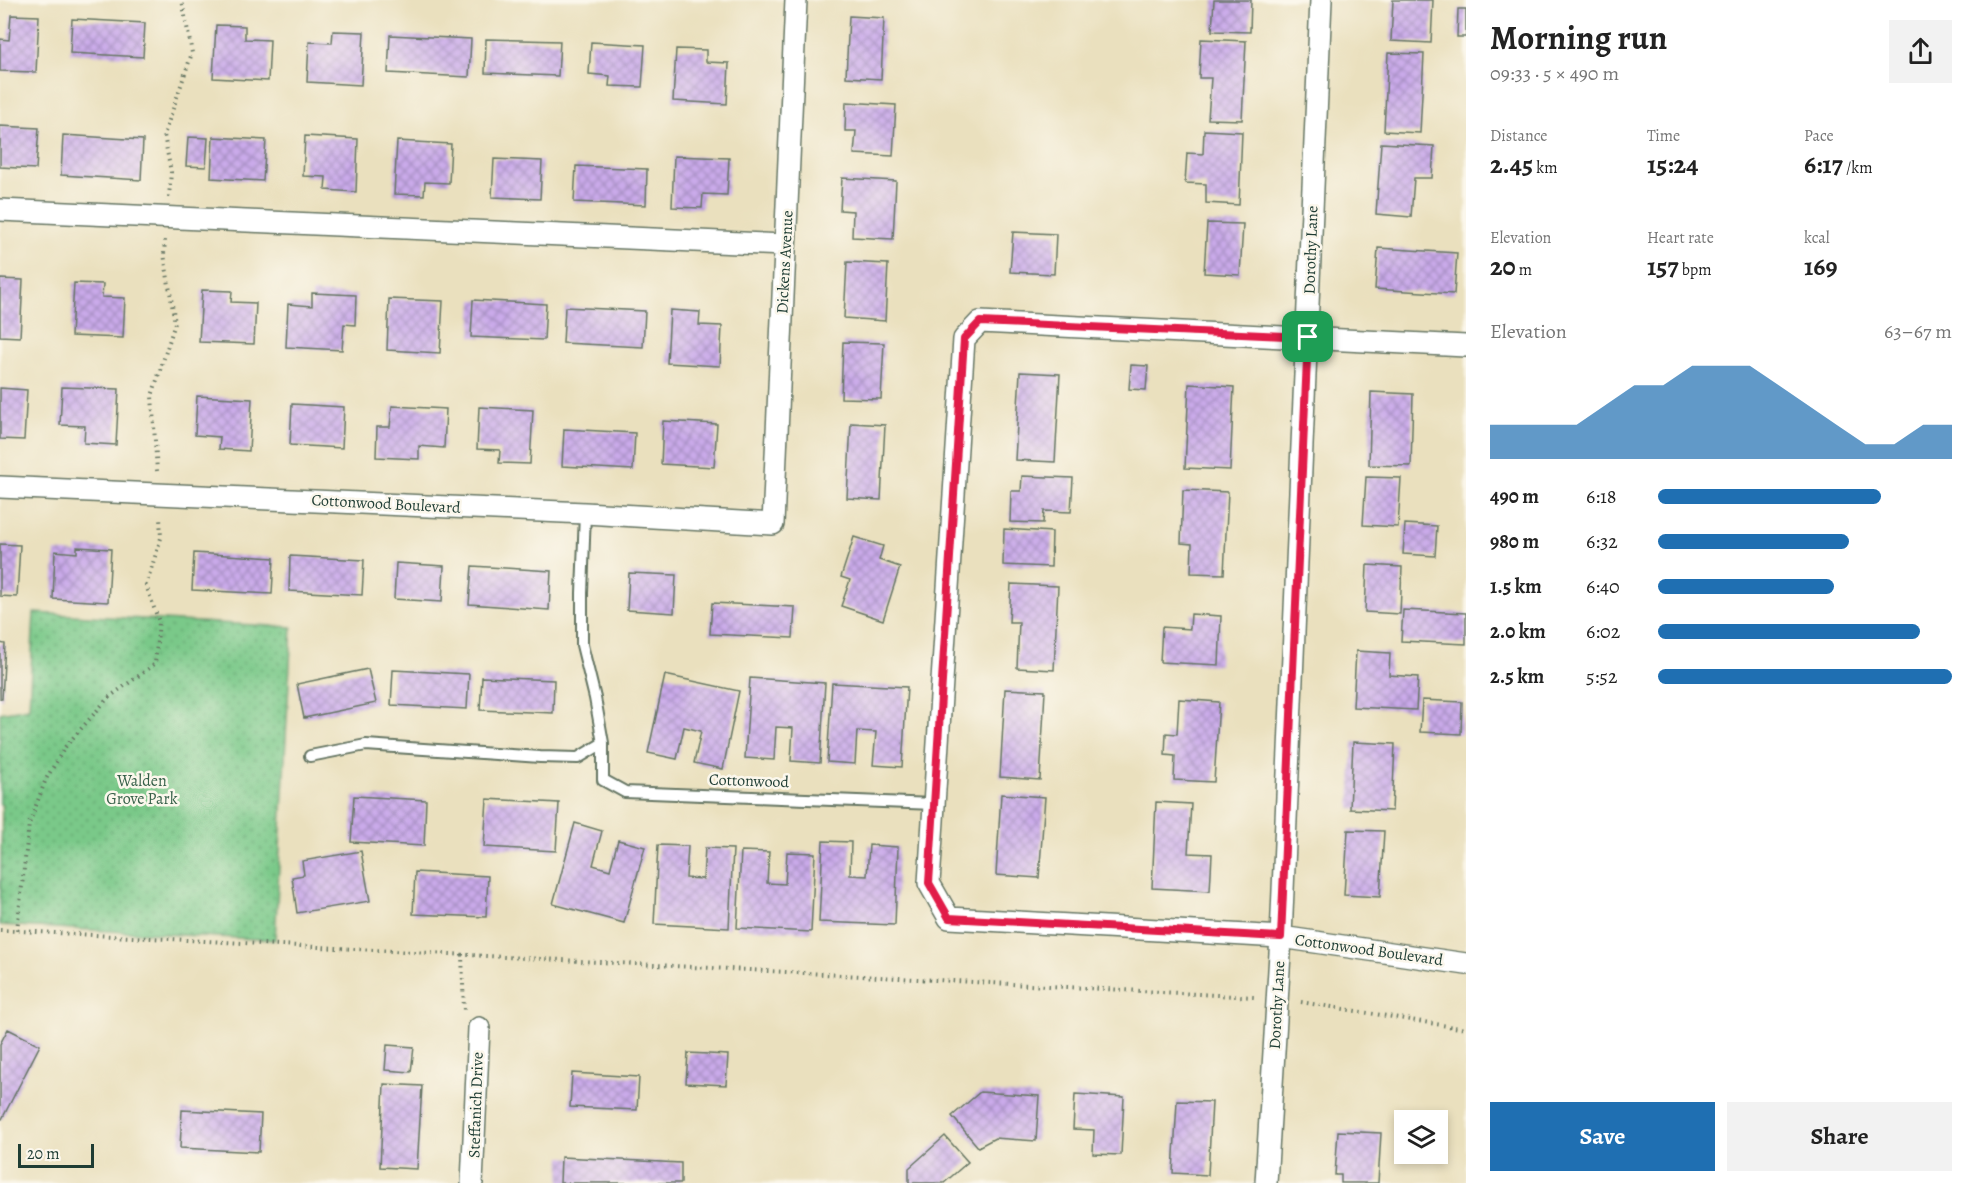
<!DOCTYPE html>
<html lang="en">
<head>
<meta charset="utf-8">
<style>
  :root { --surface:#fff; --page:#f2f2f2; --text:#222; --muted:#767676; --accent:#1f6fb2 }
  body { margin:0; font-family:Alegreya,serif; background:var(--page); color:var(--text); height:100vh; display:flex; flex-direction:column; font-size:22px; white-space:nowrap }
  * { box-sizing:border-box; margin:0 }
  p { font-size:20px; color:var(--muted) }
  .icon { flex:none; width:33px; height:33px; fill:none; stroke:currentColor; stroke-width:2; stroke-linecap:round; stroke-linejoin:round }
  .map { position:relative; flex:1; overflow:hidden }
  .details { display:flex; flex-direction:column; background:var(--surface); width:510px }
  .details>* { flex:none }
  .fabs { position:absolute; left:1394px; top:1110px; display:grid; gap:12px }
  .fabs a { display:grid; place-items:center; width:54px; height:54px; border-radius:0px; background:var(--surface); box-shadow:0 3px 9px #0003; font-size:30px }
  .scale { position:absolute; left:18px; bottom:15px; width:76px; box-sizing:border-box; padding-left:6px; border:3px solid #1f3d34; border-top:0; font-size:16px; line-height:21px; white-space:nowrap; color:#1f3d34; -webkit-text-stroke:4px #fbf7ec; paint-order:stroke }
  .pin { position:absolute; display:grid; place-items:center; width:51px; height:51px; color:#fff; margin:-26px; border-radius:12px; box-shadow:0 3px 9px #0006 }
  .round { display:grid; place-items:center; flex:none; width:63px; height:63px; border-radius:0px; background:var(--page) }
  .summary { display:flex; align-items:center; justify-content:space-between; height:102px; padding:0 24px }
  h1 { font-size:33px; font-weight:700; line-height:45px }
  .metrics { display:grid; grid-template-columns:repeat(3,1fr); gap:9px; height:102px; padding:6px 24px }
  .metrics div { display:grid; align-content:center }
  .metrics b { font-size:26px; font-weight:700 }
  .metrics small { font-size:16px; font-weight:400 }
  .metrics p { font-size:16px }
  .chart { height:168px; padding:12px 24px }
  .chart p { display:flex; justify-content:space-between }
  .chart svg { width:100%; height:108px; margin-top:6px; fill:var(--accent); opacity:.7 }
  .action { display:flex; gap:12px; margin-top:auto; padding:12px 24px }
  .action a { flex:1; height:69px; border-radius:0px; background:var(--accent); color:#fff; font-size:24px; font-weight:700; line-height:69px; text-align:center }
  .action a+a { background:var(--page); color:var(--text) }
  ul { padding:0 24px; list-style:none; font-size:20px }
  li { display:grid; grid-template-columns:96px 72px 1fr; align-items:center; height:45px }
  li i { height:15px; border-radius:8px; background:var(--accent) }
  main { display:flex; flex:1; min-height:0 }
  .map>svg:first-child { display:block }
  .park { fill:url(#park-dots); stroke:#4c835e; stroke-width:1.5 }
  .building { fill:url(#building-cross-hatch) }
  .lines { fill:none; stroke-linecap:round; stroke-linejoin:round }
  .lane-casing { stroke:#667664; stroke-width:14 }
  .street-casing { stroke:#667664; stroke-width:24 }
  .path { stroke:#667664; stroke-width:4; stroke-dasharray:1.5 4.5; stroke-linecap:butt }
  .lane { stroke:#fff; stroke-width:10 }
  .street { stroke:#fff; stroke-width:21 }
  .route-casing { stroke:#fff; stroke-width:12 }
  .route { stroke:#e11d48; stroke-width:8 }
  .labels { text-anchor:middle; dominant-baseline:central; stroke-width:5; stroke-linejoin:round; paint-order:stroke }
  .street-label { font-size:16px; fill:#1f3d34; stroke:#fbf7ec }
  .park-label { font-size:16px; fill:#366049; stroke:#fbf7ec }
</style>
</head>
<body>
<main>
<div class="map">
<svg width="1466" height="1183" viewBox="0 0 1466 1183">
  <defs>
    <pattern id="park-dots" width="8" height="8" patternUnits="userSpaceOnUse" patternTransform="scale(1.5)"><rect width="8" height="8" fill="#7ac989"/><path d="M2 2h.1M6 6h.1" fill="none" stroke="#63a471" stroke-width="1.8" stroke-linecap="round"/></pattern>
    <pattern id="building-cross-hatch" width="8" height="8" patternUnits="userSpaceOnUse" patternTransform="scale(1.5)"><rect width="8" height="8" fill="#caaaea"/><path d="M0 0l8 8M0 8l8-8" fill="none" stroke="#a38cbe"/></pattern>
  </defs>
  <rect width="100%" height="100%" fill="#fbf7ec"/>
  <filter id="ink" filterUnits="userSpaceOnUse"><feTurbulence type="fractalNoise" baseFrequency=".0167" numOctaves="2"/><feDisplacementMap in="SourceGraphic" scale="12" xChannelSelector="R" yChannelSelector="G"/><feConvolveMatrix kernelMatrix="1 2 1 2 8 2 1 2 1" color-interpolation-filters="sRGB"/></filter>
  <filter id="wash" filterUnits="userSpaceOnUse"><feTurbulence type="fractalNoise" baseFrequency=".008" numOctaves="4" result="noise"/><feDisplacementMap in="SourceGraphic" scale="24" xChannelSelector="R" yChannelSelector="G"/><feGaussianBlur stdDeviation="1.35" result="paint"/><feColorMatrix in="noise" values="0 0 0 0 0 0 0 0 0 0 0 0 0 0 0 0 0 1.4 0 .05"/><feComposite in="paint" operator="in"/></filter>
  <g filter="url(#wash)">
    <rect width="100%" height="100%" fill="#eae0be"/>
    <path class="park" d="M34,613L292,627L275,940L0,925L2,805L0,804V713L29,708Z"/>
    <g id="blocks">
      <path class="building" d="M1214,0H1251L1250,32L1212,31Z
        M1393,0H1433L1431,43L1391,41Z
        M1458,9H1466V37H1457Z
        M11,15L39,16L36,72L0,71V39L9,40Z
        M849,16L884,18L881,79L846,77Z
        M72,19L145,23L143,57L70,53Z
        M216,25L245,26V39L270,40L268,81L213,78Z
        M333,31L364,32L361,85L307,82L309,42L332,43Z
        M390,35L471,39L469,77L388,73Z
        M486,39L560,41L558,76L485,73Z
        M1201,39L1246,41L1242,120L1208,119L1211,78H1199Z
        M591,42L645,45L642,87L609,86L610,76L589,74Z
        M676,49L706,50V62L729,63L727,104L673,101Z
        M1388,53L1424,54L1420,133L1384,131Z
        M846,102L896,105L893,156L854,154L856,131H845Z
        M0,126L39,128L36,169L0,167Z
        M1204,130L1242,132L1239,205L1206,203V184L1185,183L1187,153L1203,154Z
        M63,135L143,140L141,180L61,175Z
        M305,136L358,139L356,192L325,190L326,177L303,176Z
        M188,137L208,138L206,167L186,166Z
        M213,137L266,140L263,181L211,178Z
        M397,141L451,144L449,183L425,182L424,195L394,194Z
        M1381,143L1434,146L1432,178H1414L1411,217L1376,214Z
        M674,156L729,158L727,195L703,194L702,208L672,207Z
        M494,159L542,161L540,199L492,197Z
        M576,166L647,169L646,205L574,202Z
        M842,178L896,181L893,239L852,237L853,211L840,210Z
        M1207,223L1243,224L1240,275L1204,273Z
        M1013,232L1056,234L1054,274L1010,272Z
        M1378,248L1457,253L1454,294L1375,289Z
        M847,262L888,264L885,321L844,318Z
        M0,279L23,280L20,337L0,336Z
        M74,283L103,284L102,297L125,298L123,338L71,336Z
        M202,290L232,291L231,302L256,303L254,344L199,342Z
        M312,293L356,295L355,325L344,324L342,350L286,347L288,304L312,306Z
        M389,299L443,301L440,353L387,350Z
        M473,300L546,304L544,340L471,337Z
        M565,307L645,311L643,347L563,343Z
        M670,310L700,312L699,325L722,326L720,366L667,363Z
        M843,342L884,343L881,399L841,398Z
        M1131,365L1148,366L1146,390L1129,389Z
        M1020,372L1060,374L1055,462L1015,460Z
        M1189,384L1234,387L1230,470L1185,468Z
        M62,387L119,389L116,445L84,443L85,426L60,425Z
        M0,388L27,390L24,440L0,439Z
        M1371,392L1413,394L1411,466L1369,465Z
        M197,396L252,399L249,451L219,449L220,437L195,435Z
        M292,404L344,407L342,448L290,445Z
        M392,406L446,409L444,448L419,446V459L376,457L377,427H390Z
        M479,407L533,410L530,464L499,463L500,450L477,449Z
        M663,421L717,424L714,467L661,464Z
        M851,423L885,425L881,500L847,498Z
        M564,429L635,433L633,470L562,466Z
        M1022,476L1073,478L1071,512L1044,511L1043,523L1010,522L1011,491H1021Z
        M1366,477L1401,478L1398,527L1363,525Z
        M1183,490L1228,492L1224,574L1191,573L1192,544L1181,543Z
        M1405,524L1437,526L1435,556L1403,554Z
        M1004,529L1052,532L1051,567L1003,565Z
        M854,537L883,546L879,560L900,567L883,620L841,606L850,580L841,577Z
        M0,544L20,545L17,597L0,596Z
        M77,547L111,549L108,602L53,599L55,551L77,553Z
        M194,553L274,558L272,594L192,590Z
        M290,556L364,560L362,595L289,591Z
        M396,563L444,566L442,602L394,599Z
        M1367,565L1402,567L1400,614L1365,612Z
        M472,566L551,571L549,610L469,604Z
        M629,573L676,575L674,613L627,610Z
        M1011,584L1058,586L1054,670L1017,668L1019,622H1009Z
        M712,603L795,607L793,638L710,634Z
        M1403,610L1466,613V644L1401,641Z
        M1191,614L1221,616L1219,665L1160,662L1162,627L1190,629Z
        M0,643L5,644L2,699H0Z
        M1356,651L1390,653L1389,675L1418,677L1416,710L1353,707Z
        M368,669L376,703L304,718L297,684Z
        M393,670L469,674L467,709L391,705Z
        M665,675L739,691L723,769L694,763L701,731L684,727L677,759L648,753Z
        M482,677L554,680L553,713L480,710Z
        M750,678L825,683L820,763L791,761L793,728L776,727L774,760L745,758Z
        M832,683L907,687L902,767L873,765L876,732L857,731L855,764L827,762Z
        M1005,689L1045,691L1040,780L1000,777Z
        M1179,699L1219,702L1214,782L1174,780L1175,756L1165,755L1166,733L1177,734Z
        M1422,700L1462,702L1461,734L1420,732Z
        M1353,742L1395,744L1392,811L1350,809Z
        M1001,794L1045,797L1039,878L996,875Z
        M354,796L426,800L424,846L351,842Z
        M487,799L559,803L556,851L484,847Z
        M1156,802L1191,804L1188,853L1212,854L1210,891L1152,888Z
        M575,823L602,831L593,865L610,870L618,840L645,847L624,923L553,904Z
        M1348,830L1384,831L1380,897L1344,895Z
        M823,841L851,842L850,875L867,876L869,845L898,847L895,925L819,922Z
        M658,845L688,846L686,878L703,879L705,848L733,849L729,928L654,924Z
        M361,851L370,901L297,913L292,877L304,875L302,861Z
        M741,851L769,852L767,883L785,884L787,852L815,853L811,932L737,928Z
        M415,872L488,876L486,917L413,914Z
        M8,1029L40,1045L2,1119H0V1044Z
        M387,1045L414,1047L411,1072L385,1070Z
        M688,1053L728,1055L726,1085L686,1083Z
        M572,1073L639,1077L637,1110L570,1107Z
        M384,1084L422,1086L417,1169L380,1167Z
        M980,1092L1039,1096L1036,1141L995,1138L978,1147L952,1116Z
        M1075,1094L1124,1097L1121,1155L1093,1154L1094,1130L1073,1129Z
        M1177,1101L1212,1102L1208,1175L1173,1173Z
        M182,1110L261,1114L259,1152L180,1148Z
        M1338,1131L1381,1133L1378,1183H1341V1175H1335Z
        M945,1136L968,1162L944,1183H909V1168Z
        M561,1157L681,1163V1183H560Z"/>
    </g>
  </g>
  <g filter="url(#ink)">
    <use href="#blocks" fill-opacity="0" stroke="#667664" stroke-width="1.5"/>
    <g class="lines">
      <defs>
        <path id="lane" d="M585,513L582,593V645L595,698L603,743V780L625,792L934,804
          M310,756L366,745L540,757L578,758L603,743"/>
        <path id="street" d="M0,210L785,245
          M1466,346L980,322L964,339L929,883L949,918L1281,937L1466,964
          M0,487L585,513L773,524L796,0
          M472,1183L479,1028
          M1266,1183L1281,937L1321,0"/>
      </defs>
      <use href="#lane" class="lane-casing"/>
      <use href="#street" class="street-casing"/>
      <path class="path" d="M169,197L171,172L164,135L192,53L182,0
        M157,471L152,396L175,323L164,254L165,240
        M0,930L1254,997
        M17,930L29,824L46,779L65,747L108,698L155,664L159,622L146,585L161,538L160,517
        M462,954L464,1012
        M1301,1002L1466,1029"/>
      <use href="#lane" class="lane"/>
      <use href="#street" class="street"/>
    </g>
  </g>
  <g class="lines" filter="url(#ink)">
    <defs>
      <path id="route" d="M980,322L1308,337L1281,937L949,918L929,883L964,339Z"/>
    </defs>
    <use href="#route" class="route-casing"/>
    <use href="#route" class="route"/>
  </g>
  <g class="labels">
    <g class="street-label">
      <text transform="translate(1311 250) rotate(-88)">Dorothy Lane</text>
      <text transform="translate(785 262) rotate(-87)">Dickens Avenue</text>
      <text transform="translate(386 504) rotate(3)">Cottonwood Boulevard</text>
      <text transform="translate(749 781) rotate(2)">Cottonwood</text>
      <text transform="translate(1369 950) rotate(8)">Cottonwood Boulevard</text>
      <text transform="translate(1277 1005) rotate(-87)">Dorothy Lane</text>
      <text transform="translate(476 1105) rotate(-88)">Steffanich Drive</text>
    </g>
    <g class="park-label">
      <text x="142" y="781">Walden<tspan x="142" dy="18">Grove Park</tspan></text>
    </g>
  </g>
</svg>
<div class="fabs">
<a><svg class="icon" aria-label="layers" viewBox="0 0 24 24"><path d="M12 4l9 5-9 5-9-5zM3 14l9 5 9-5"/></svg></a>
</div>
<div class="scale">20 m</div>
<div class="pin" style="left:1308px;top:337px;background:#1e9e55"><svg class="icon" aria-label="arrive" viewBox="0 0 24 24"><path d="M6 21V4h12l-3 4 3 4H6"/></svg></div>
</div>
<section class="details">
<div class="summary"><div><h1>Morning run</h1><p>09:33 · 5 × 490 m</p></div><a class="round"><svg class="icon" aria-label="share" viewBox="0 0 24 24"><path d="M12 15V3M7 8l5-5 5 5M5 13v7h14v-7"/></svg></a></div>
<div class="metrics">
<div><p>Distance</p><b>2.45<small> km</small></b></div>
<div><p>Time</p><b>15:24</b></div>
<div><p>Pace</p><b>6:17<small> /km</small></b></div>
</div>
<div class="metrics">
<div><p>Elevation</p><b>20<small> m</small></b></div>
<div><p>Heart rate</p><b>157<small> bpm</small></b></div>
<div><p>kcal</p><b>169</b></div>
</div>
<div class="chart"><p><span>Elevation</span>63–67 m</p>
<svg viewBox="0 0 160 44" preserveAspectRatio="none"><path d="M0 44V30L10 30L20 30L30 30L40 22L50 14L60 14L70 6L80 6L90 6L100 14L110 22L120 30L130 38L140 38L150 30L160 30V44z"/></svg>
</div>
<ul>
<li><b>490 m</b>6:18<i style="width:76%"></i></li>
<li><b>980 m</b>6:32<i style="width:65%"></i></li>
<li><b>1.5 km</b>6:40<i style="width:60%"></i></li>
<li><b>2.0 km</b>6:02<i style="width:89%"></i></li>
<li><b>2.5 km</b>5:52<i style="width:100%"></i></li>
</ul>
<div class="action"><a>Save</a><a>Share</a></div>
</section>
</main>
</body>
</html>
